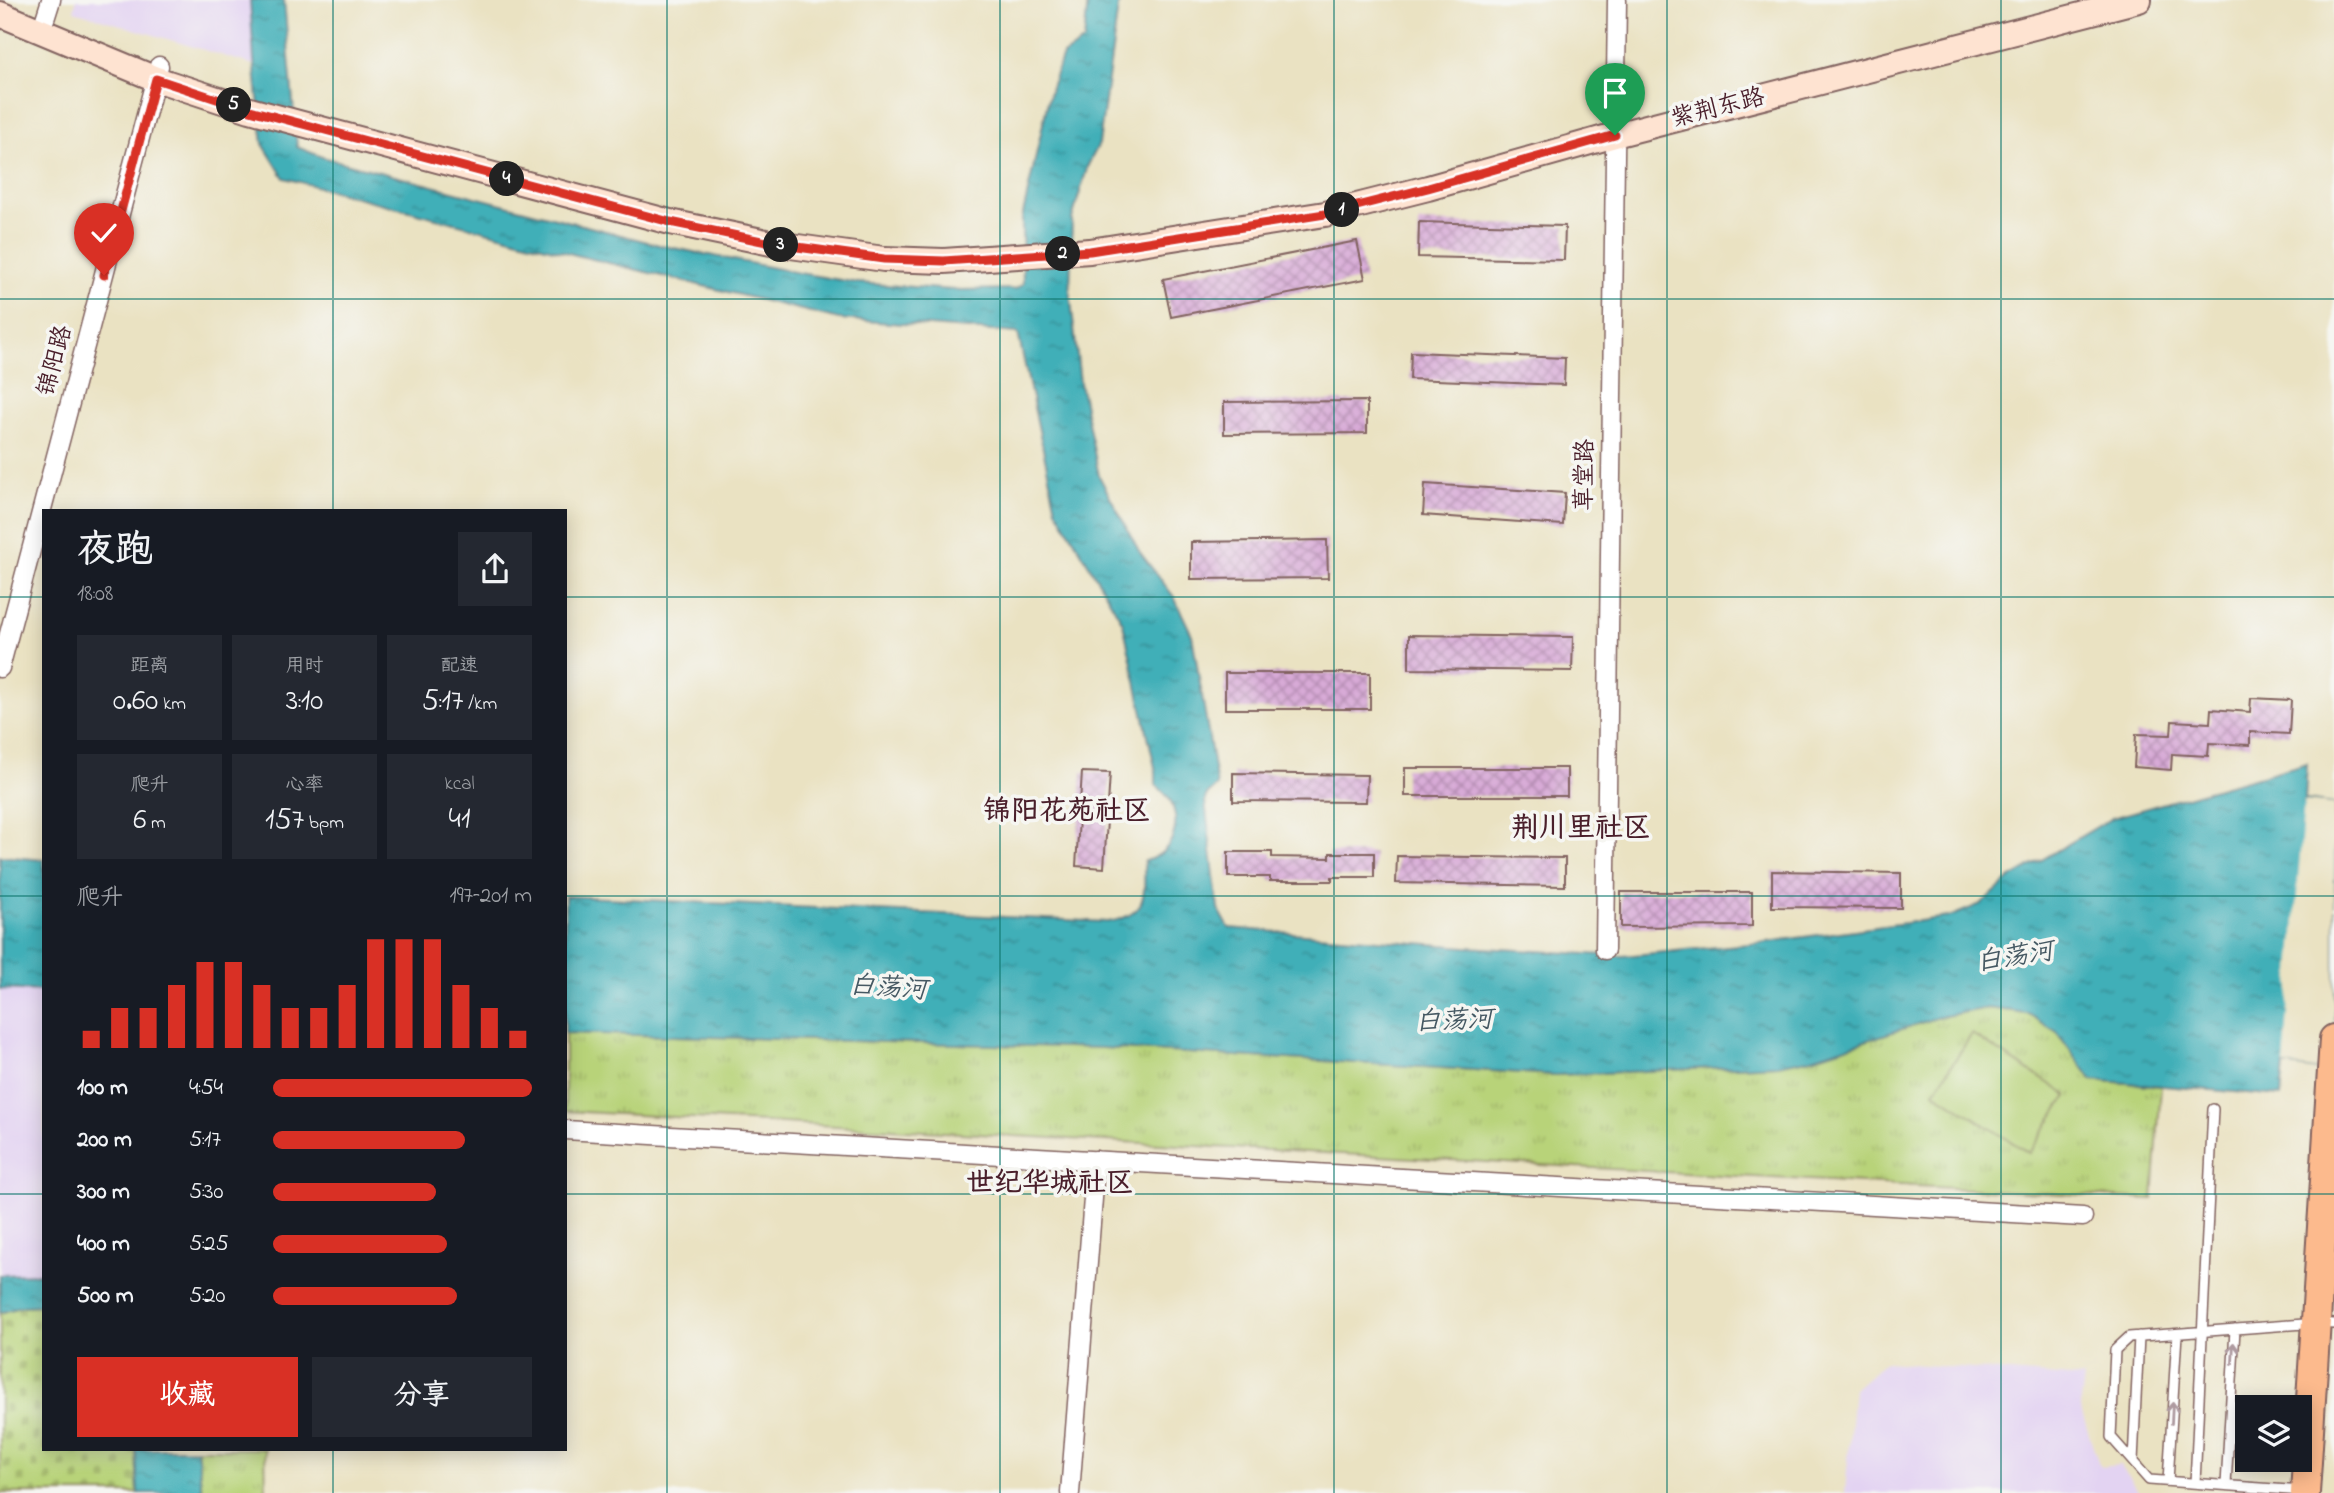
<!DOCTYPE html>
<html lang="zh">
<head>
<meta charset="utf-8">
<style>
  :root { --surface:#171b24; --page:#242831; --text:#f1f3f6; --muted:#9ea1a6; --accent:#d93025 }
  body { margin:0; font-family:"Indie Flower","LXGW WenKai TC",sans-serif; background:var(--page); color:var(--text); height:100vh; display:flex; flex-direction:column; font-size:26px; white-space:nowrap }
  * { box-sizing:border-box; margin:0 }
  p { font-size:23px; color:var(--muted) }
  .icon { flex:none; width:38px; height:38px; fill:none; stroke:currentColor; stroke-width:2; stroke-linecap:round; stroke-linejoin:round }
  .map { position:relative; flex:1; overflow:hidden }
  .side { position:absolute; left:42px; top:509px; width:525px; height:942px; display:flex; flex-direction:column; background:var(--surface); border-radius:0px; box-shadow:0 4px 18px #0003 }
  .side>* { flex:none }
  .tools { position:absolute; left:2235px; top:1395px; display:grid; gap:14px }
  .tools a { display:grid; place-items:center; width:77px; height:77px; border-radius:0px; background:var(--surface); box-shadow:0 4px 18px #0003; font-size:35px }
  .pin { position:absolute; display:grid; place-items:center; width:60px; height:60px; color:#fff; margin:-72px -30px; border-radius:50% 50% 50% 0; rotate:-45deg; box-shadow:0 0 7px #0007 }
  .pin .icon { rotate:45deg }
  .km { position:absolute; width:35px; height:35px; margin:-18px; border-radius:50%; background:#222; color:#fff; font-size:19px; line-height:35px; text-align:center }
  .round { display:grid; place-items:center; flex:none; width:74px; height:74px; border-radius:0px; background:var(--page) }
  .summary { display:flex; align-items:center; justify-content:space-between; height:119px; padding:0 35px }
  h1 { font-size:38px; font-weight:600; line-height:52px }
  .figures { display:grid; grid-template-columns:repeat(3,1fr); gap:10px; height:119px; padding:7px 35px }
  .figures div { display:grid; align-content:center; border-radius:0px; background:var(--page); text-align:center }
  .figures b { font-size:30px; font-weight:600 }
  .figures small { font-size:19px; font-weight:400 }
  .figures p { font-size:19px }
  .chart { height:196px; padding:14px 35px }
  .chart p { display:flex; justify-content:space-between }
  .chart svg { width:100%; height:126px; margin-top:7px; stroke:var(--accent); stroke-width:6 }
  .primary-button { display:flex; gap:14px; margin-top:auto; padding:14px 35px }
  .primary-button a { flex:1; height:80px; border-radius:0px; background:var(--accent); color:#fff; font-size:28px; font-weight:600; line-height:80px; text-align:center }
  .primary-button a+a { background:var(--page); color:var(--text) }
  ul { padding:0 35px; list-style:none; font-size:23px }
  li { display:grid; grid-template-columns:112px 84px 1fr; align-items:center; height:52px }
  li i { height:18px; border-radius:9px; background:var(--accent) }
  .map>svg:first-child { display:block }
  .built { fill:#e3d3f2 }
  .cemetery { fill:url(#cemetery-stones); stroke:#817952; stroke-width:2 }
  .park { fill:url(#park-tufts); stroke:#817952; stroke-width:2 }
  .pitch { fill:#b8d379; stroke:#817952; stroke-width:2 }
  .water { fill:url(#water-ripples); stroke:#446772; stroke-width:2 }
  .pier { fill:#eae2c2 }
  .building { fill:url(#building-cross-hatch) }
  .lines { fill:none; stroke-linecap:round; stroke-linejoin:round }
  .lane-casing { stroke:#826360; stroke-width:12 }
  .street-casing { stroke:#826360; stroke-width:21 }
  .secondary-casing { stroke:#826360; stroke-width:28 }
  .primary-casing { stroke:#826360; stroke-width:32 }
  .lane { stroke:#fff; stroke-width:9 }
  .street { stroke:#fff; stroke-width:18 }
  .secondary { stroke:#fee3d1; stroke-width:24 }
  .primary { stroke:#fcba8d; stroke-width:28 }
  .oneway { stroke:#ae9aa0 }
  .route-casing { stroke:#fff; stroke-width:14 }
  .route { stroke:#d93025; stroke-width:9 }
  .grid { fill:none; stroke:#0f766e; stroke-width:2; stroke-opacity:0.55 }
  .labels { text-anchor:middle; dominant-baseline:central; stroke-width:7; stroke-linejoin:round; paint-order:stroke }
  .street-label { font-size:24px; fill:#4a1f2b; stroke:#f6f6f2 }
  .water-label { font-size:26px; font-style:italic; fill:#465963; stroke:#f6f6f2 }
  .quarter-label { font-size:28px; font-weight:bold; fill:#4a1f2b; stroke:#f6f6f2 }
</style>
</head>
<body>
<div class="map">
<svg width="2334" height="1493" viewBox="0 0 2334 1493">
  <defs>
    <pattern id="cemetery-stones" width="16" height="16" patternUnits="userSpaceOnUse" patternTransform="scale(1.75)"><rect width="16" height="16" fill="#b8d379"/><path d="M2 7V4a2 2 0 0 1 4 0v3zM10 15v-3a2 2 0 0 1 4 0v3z" fill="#a0b569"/></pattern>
    <pattern id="park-tufts" width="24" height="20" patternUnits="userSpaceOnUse" patternTransform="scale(1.75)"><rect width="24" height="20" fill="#b8d379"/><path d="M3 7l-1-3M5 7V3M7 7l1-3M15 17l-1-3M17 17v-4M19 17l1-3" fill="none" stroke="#a0b569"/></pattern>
    <pattern id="water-ripples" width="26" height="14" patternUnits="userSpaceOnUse" patternTransform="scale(1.75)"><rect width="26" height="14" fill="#3fafb8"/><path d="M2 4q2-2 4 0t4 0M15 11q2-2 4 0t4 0" fill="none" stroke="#378e96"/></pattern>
    <pattern id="building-cross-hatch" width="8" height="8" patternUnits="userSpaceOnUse" patternTransform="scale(1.75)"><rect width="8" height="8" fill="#d8aad7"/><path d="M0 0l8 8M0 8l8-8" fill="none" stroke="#b18aaf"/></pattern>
  </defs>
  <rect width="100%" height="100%" fill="#f6f6f2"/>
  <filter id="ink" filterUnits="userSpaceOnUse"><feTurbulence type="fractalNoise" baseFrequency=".0143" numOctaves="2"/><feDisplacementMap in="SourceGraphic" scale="14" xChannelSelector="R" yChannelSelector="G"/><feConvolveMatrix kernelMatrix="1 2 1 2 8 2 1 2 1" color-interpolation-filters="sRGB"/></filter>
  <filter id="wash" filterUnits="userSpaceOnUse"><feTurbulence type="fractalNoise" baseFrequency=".00686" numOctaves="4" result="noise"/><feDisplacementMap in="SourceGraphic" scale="28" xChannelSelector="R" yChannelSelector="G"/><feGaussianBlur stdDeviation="1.57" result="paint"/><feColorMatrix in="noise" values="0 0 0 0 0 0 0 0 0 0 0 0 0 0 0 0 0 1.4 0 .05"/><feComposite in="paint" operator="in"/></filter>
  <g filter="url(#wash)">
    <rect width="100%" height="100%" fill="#eae2c2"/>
    <path class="built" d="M76,0H250L254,65L74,11Z
      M0,989L44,991V1274L0,1275Z
      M1885,1362L2084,1378L2080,1408L2100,1467L2120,1465L2140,1493H1845L1854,1389Z"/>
    <path class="cemetery" d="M44,1305V1449H136L138,1493H0V1313L23,1306Z"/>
    <path class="park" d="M1988,1008L2027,1013L2057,1032L2092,1080L2161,1086L2153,1199L565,1111V1033L1103,1048L1556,1075L1778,1065L1939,1017Z
      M197,1449H265L266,1493H202Z"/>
    <path class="pitch" d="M1972,1034L2067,1095L2029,1153L1934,1092Z"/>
    <path class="water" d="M250,0H284L297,147L322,157L659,245L799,273L858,283L955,290L1015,289L1023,284L1022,219L1051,87L1063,55L1084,41L1088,0H1119L1099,144L1088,165L1072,219L1070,291L1080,383L1099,476L1139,551L1174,597L1192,635L1217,786L1206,796L1205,801L1218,908L1229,928L1466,947L1623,956L1760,943L1949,917L1981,904L2010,879L2112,818L2307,763L2305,800L2334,804V1072L2284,1065L2281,1096L2092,1080L2057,1032L2027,1013L1988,1008L1939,1017L1812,1058L1778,1065L1556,1075L1103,1048L565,1033V896L1108,922C1148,915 1145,896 1144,861C1171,855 1182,828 1171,802C1169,796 1161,790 1156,785V772L1123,623L1056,509L1018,333L839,319L580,256L284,178L263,144L254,61Z
      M0,856L44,860V991L0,989Z
      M44,1274V1305L23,1306L0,1313V1275Z
      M136,1449H197L202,1493H138Z"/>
    <path class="pier" d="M2304,801L2334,804V1072L2284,1065Z"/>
    <g id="blocks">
      <path class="building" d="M1419,222L1565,226L1564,260L1418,257Z
        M1357,241L1365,279L1171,317L1163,279Z
        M1411,352L1565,358L1564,385L1410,379Z
        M1367,401V433L1224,434V402Z
        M1425,484L1565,493L1563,525L1423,515Z
        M1327,540L1328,578L1191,579V542Z
        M1409,635L1573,637L1572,671L1409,669Z
        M1225,673H1370V709H1225Z
        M2251,698L2291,700L2289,734L2250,732V745L2209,743L2208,756L2172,754L2171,770L2134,767L2136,734L2171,735L2172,721L2210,723L2211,709L2250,712Z
        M1405,768H1567V796H1405Z
        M1082,772L1110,773L1104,868L1076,866Z
        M1233,773L1367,775L1366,802L1233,801Z
        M1228,852H1272V857L1330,858V853H1374V877H1332V881H1270V877H1228Z
        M1397,856L1565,858V886L1396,883Z
        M1772,871L1901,873V908L1772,907Z
        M1621,892H1752V926L1621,927Z"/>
    </g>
  </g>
  <g filter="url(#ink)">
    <use href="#blocks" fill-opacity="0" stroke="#826360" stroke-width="2"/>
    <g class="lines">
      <defs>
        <path id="lane" d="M2133,1461L2139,1336
          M2168,1481L2177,1334
          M2195,1483L2213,1109
          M2226,1485L2235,1329
          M2303,1491L2149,1480L2111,1437L2115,1350L2129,1337L2317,1323L2334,1324"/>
        <path id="street" d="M45,19L51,0
          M0,668L159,66
          M1605,950L1617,0
          M565,1130L2083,1217
          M1070,1493L1096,1160"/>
        <path id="secondary" d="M0,14L156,79L250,110L670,222L776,244L884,259L944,261L1090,251L1325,214L1428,188L1615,135L2139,0"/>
        <path id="primary" d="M2305,1493L2334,1039"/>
      </defs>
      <use href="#lane" class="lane-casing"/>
      <use href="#street" class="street-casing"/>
      <use href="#secondary" class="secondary-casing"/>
      <use href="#primary" class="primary-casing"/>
      <use href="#lane" class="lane"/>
      <use href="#street" class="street"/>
      <use href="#secondary" class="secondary"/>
      <use href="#primary" class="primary"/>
    </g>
    <defs><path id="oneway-shaft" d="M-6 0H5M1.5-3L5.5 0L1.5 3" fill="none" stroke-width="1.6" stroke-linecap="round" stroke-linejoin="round" transform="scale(1.75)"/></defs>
    <g class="oneway">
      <use href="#oneway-shaft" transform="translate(2233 1353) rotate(-87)"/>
      <use href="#oneway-shaft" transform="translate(2172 1413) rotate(-87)"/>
    </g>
  </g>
  <g class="lines" filter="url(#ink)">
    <defs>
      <path id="route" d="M104,275L156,79L250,110L670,222L776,244L884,259L944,261L1090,251L1325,214L1428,188L1615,135"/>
    </defs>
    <use href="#route" class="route-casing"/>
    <use href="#route" class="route"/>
  </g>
  <path class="grid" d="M333,0V511M667,0V1493M1000,0V1493M1334,0V1493M1667,0V1493M2001,0V1493M0,299H2334M0,597H44M565,597H2334M0,896H44M565,896H2334M0,1194H44M565,1194H2334M333,1449V1493"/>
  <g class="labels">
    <g class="street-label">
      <text transform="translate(1718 109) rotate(-14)">紫荆东路</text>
      <text transform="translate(56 361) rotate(-75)">锦阳路</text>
      <text transform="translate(1586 475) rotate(-89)">草堂路</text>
    </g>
    <g class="water-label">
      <text transform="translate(2015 958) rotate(-9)">白荡河</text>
      <text transform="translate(888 989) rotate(4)">白荡河</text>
      <text transform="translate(1454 1022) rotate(-2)">白荡河</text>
    </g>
    <g class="quarter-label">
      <text x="1067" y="812">锦阳花苑社区</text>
      <text x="1581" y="829">荆川里社区</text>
      <text x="1050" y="1184">世纪华城社区</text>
    </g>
  </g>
</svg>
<div class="tools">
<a><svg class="icon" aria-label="layers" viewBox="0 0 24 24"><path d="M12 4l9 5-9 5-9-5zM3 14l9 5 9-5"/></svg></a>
</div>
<div class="pin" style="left:1615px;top:135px;background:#1e9e55"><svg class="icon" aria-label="arrive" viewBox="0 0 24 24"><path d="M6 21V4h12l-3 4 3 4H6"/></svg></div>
<div class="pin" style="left:104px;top:275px;background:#d93025"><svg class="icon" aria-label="check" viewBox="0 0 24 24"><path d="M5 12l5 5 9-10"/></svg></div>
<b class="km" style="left:1342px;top:210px">1</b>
<b class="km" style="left:1063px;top:254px">2</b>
<b class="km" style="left:781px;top:245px">3</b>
<b class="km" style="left:507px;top:179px">4</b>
<b class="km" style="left:234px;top:105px">5</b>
<section class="side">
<div class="summary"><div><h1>夜跑</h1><p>18:08</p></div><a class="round"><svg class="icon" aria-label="share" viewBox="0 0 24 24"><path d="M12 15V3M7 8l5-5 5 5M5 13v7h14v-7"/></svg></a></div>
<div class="figures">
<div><p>距离</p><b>0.60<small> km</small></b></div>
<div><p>用时</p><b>3:10</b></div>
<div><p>配速</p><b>5:17<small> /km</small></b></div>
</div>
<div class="figures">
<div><p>爬升</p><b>6<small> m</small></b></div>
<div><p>心率</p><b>157<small> bpm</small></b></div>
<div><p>kcal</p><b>41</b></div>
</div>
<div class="chart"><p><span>爬升</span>197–201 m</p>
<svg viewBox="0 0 160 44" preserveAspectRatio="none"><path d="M5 44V38M15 44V30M25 44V30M35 44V22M45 44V14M55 44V14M65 44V22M75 44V30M85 44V30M95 44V22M105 44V6M115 44V6M125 44V6M135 44V22M145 44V30M155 44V38"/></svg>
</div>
<ul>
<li><b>100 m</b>4:54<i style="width:100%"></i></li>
<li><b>200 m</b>5:17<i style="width:74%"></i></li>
<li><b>300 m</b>5:30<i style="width:63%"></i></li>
<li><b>400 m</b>5:25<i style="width:67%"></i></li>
<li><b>500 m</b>5:20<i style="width:71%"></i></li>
</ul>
<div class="primary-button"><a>收藏</a><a>分享</a></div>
</section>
</div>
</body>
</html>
